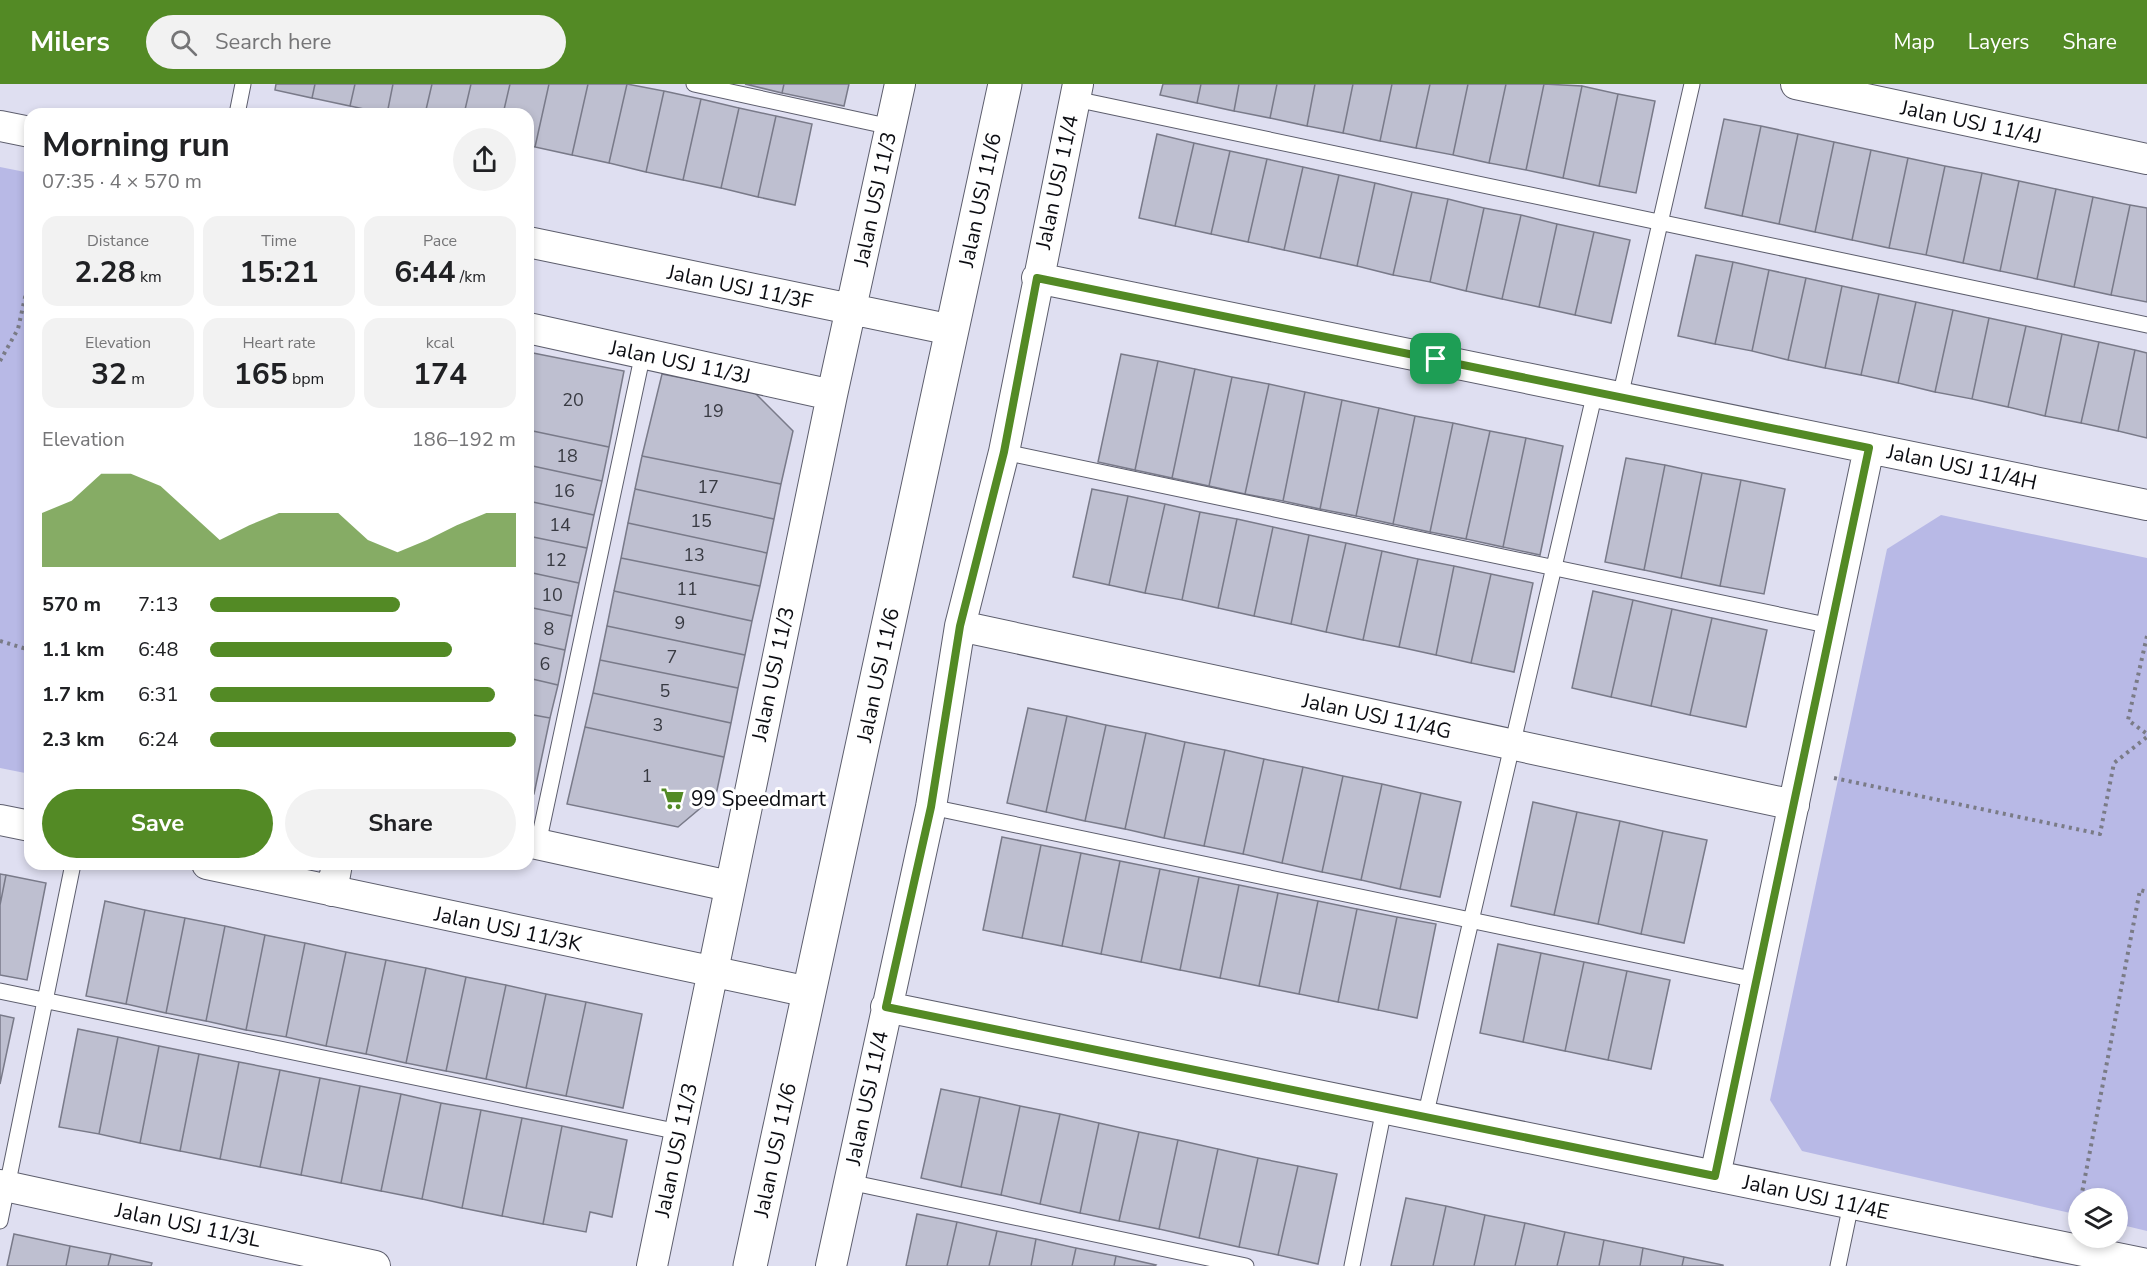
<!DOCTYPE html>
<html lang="en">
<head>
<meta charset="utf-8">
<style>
  :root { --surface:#fff; --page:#f2f2f2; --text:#202124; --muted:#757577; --accent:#538a25 }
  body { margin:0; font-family:"Nunito Sans",sans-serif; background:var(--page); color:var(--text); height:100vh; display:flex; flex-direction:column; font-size:22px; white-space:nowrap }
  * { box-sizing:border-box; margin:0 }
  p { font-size:20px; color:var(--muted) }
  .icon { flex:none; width:33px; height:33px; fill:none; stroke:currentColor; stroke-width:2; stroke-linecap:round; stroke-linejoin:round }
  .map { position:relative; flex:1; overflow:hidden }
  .side { position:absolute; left:24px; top:24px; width:510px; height:762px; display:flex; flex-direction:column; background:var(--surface); border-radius:18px; box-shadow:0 3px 9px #0003 }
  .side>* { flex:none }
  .controls { position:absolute; left:2068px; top:1104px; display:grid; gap:12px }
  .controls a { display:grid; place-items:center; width:60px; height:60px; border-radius:50%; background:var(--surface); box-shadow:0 3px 9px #0003; font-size:30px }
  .pin { position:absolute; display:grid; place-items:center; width:51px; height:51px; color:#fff; margin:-26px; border-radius:12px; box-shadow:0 3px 9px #0006 }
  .round { display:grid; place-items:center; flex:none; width:63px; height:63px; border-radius:32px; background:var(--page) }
  .overview { display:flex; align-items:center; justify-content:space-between; height:102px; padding:0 18px }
  h1 { font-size:33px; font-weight:700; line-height:45px }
  .figures { display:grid; grid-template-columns:repeat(3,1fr); gap:9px; height:102px; padding:6px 18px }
  .figures div { display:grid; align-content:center; border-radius:15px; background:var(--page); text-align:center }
  .figures b { font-size:30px; font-weight:700 }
  .figures small { font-size:16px; font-weight:400 }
  .figures p { font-size:16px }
  .chart { height:168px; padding:12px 18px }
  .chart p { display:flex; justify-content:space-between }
  .chart svg { width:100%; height:108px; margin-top:6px; fill:var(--accent); opacity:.7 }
  .cta { display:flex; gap:12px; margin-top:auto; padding:12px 18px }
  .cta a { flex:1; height:69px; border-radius:36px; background:var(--accent); color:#fff; font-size:24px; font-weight:700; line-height:69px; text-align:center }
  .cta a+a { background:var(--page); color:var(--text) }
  ul { padding:0 18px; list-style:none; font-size:20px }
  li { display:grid; grid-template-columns:96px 72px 1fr; align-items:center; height:45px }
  li i { height:15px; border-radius:8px; background:var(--accent) }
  header { display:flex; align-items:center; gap:36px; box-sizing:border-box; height:84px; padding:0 30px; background:var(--accent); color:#fff }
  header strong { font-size:28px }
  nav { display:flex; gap:33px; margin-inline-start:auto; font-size:21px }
  .search { width:420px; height:54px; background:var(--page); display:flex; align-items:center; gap:15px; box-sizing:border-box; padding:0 21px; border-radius:33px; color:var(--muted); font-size:22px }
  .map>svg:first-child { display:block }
  .green { fill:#b8b9e6 }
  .building { fill:#bebfd0; stroke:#797a89; stroke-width:1.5 }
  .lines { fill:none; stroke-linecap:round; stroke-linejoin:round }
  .lane-casing { stroke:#5d5e6d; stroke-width:17 }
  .street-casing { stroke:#5d5e6d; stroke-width:32 }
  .secondary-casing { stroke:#5d5e6d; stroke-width:35 }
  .path { stroke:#7a7b86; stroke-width:4; stroke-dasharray:3 4.5; stroke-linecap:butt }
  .lane { stroke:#fff; stroke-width:15 }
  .street { stroke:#fff; stroke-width:30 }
  .secondary { stroke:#fff; stroke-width:33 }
  .route-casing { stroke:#fff; stroke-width:12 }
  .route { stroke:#538a25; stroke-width:8 }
  .labels { text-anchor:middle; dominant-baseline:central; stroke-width:6; stroke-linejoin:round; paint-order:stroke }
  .number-label { font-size:18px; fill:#383a42 }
  .street-label { font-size:21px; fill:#0c0d12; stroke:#fff }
  .poi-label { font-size:21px; fill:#0c0d12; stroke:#fff; text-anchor:start }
</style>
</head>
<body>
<header>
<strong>Milers</strong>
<div class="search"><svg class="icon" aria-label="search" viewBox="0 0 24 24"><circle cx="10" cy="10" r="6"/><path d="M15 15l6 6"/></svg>Search here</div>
<nav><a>Map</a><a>Layers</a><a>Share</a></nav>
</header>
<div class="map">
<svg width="2147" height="1182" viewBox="0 0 2147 1182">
  <rect width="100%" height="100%" fill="#dfdff1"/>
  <path class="green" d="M0,83L30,89V690L0,684Z
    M1941,431L2147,474V1147L2118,1140V1114H2079V1131L1802,1067L1770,1016L1887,465Z"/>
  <path class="building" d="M276,0H315L312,14L275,6Z
    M315,0H355L350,22L312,14Z
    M355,0H393L387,30L350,22Z
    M393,0H432L425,30H387Z
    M432,0H471L464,30H425Z
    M471,0H510L503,30H464Z
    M510,0H549L535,63L528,62V30H503Z
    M549,0H588L572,71L535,63Z
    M588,0H627L609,79L572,71Z
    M627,0L664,7L646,88L609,79Z
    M745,0H784L782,9Z
    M784,0H849L844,22L782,9Z
    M1163,0H1201L1197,19L1160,11Z
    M1201,0H1239L1234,27L1197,19Z
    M1239,0H1277L1270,34L1234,27Z
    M1277,0H1315L1307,42L1270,34Z
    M1315,0H1353L1343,49L1307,42Z
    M1353,0H1392L1380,57L1343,49Z
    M1392,0H1430L1416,64L1380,57Z
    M1430,0H1468L1453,71L1416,64Z
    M1468,0H1506L1489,79L1453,71Z
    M1506,0H1544L1526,86L1489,79Z
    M1544,0L1582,2L1563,94L1526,86Z
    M1582,2L1618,10L1599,102L1563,94Z
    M664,7L701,15L683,96L646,88Z
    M1618,10L1655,17L1636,109L1599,102Z
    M701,15L739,24L721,104L683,96Z
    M739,24L776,32L758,113L721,104Z
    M776,32L812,40L795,121L758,113Z
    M1724,35L1761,42L1742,132L1705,124Z
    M1761,42L1798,50L1779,140L1742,132Z
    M1157,50L1194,59L1175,142L1139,134Z
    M1798,50L1834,58L1815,148L1779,140Z
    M1834,58L1871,66L1852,156L1815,148Z
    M1194,59L1230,67L1211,150L1175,142Z
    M1871,66L1908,74L1889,164L1852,156Z
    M1230,67L1267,75L1248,158L1211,150Z
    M1908,74L1945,82L1926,171L1889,164Z
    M1267,75L1303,83L1284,166L1248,158Z
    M1945,82L1982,89L1963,179L1926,171Z
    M1303,83L1339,91L1320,174L1284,166Z
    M1982,89L2019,97L2000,187L1963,179Z
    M1339,91L1375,99L1357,182L1320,174Z
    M2019,97L2056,105L2037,195L2000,187Z
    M1375,99L1412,108L1393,191L1357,182Z
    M2056,105L2093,113L2074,203L2037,195Z
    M1412,108L1448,115L1430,198L1393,191Z
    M2093,113L2130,121L2111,211L2074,203Z
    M1448,115L1484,124L1466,207L1430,198Z
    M2130,121L2147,124V218L2111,211Z
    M1484,124L1521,131L1502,215L1466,207Z
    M1521,131L1557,140L1539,223L1502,215Z
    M1557,140L1594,148L1575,231L1539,223Z
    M1594,148L1630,156L1611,239L1575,231Z
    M1696,171L1733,178L1715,260L1678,252Z
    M1733,178L1769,186L1752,267L1715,260Z
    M1769,186L1806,194L1788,276L1752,267Z
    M1806,194L1842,202L1825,284L1788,276Z
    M1842,202L1879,210L1861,291L1825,284Z
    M1879,210L1916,218L1898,299L1861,291Z
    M1916,218L1953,226L1935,308L1898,299Z
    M1953,226L1989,234L1972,315L1935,308Z
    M1989,234L2026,242L2008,323L1972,315Z
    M2026,242L2062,250L2045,332L2008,323Z
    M2062,250L2099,258L2081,339L2045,332Z
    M2099,258L2135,266L2118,347L2081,339Z
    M2135,266L2147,269V354L2118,347Z
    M528,268L624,287L609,363L528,346Z
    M1121,270L1158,277L1135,386L1098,378Z
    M1158,277L1195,285L1172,394L1135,386Z
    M1195,285L1232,293L1209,402L1172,394Z
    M662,290L754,308L793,347L781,400L642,372Z
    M1232,293L1269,300L1245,410L1209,402Z
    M1269,300L1305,308L1283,417L1245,410Z
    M1305,308L1342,316L1320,425L1283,417Z
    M1342,316L1379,324L1356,432L1320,425Z
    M1379,324L1415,332L1393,440L1356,432Z
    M1415,332L1453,339L1430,448L1393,440Z
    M1453,339L1490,347L1466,455L1430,448Z
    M528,346L609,363L602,397L528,381Z
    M1490,347L1526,354L1503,463L1466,455Z
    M1526,354L1563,362L1540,471L1503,463Z
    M642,372L781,400L774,435L635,405Z
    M1626,374L1665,381L1644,486L1605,478Z
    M528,381L602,397L594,431L528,417Z
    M1665,381L1702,389L1681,494L1644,486Z
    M1702,389L1741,396L1720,502L1681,494Z
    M1741,396L1785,405L1764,510L1720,502Z
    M635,405L774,435L767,469L628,439Z
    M1092,405L1128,412L1109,501L1073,493Z
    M1128,412L1165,420L1145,509L1109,501Z
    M528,417L594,431L587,464L528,452Z
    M1165,420L1200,428L1182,516L1145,509Z
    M1200,428L1237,435L1218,524L1182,516Z
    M1237,435L1273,443L1254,532L1218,524Z
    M628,439L767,469L760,502L621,474Z
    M1273,443L1309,451L1291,540L1254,532Z
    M1309,451L1346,459L1326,548L1291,540Z
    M528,452L587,464L579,499L528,488Z
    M1346,459L1382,467L1363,556L1326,548Z
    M1382,467L1418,475L1399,563L1363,556Z
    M621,474L760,502L752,537L614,507Z
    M1418,475L1454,482L1436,571L1399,563Z
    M1454,482L1491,490L1471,579L1436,571Z
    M528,488L579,499L572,532L528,523Z
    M1491,490L1533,499L1514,588L1471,579Z
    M614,507L752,537L745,571L607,542Z
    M1593,507L1633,516L1611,613L1572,604Z
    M1633,516L1672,525L1651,622L1611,613Z
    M528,523L572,532L565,566L528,558Z
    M1672,525L1712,534L1690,631L1651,622Z
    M1712,534L1767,546L1746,643L1690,631Z
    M607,542L745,571L738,604L600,576Z
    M528,558L565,566L558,601L528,594Z
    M600,576L738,604L731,639L593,609Z
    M528,594L558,601L550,634L528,630Z
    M593,609L731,639L724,673L585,643Z
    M1028,624L1067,632L1046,728L1007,719Z
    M528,630L550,634L534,710L528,709Z
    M1067,632L1106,641L1085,737L1046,728Z
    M1106,641L1146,649L1125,745L1085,737Z
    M585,643L724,673L716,711L678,743L567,720Z
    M1146,649L1185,658L1164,754L1125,745Z
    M1185,658L1225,666L1204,762L1164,754Z
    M1225,666L1264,675L1243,770L1204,762Z
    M1264,675L1303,683L1282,779L1243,770Z
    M1303,683L1343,692L1322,788L1282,779Z
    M1343,692L1382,700L1361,796L1322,788Z
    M1382,700L1421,709L1400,805L1361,796Z
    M1421,709L1461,718L1440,813L1400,805Z
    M1533,718L1577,728L1554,831L1511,822Z
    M1577,728L1620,737L1598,840L1554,831Z
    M1620,737L1663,747L1641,850L1598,840Z
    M1663,747L1707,756L1684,859L1641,850Z
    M1002,753L1041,761L1022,854L983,846Z
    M1041,761L1081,769L1062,862L1022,854Z
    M1081,769L1120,777L1101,870L1062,862Z
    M1120,777L1160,785L1141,878L1101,870Z
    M1160,785L1199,793L1180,886L1141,878Z
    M0,790L6,791L0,821Z
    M6,791L46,799L27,896L0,891V821Z
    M1199,793L1239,801L1220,894L1180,886Z
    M1239,801L1278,809L1259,902L1220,894Z
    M1278,809L1318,817L1299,910L1259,902Z
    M105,817L145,826L126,920L86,912Z
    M1318,817L1357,825L1338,918L1299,910Z
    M1357,825L1397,833L1378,926L1338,918Z
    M145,826L185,834L166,929L126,920Z
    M1397,833L1436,840L1417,934L1378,926Z
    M185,834L225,842L206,937L166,929Z
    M225,842L265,851L246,946L206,937Z
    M265,851L305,859L286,953L246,946Z
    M305,859L346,868L326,962L286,953Z
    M1498,860L1541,869L1523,958L1480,949Z
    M346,868L386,876L366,970L326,962Z
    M1541,869L1584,878L1565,967L1523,958Z
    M386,876L426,884L406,979L366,970Z
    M1584,878L1627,887L1608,976L1565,967Z
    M426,884L466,893L446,987L406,979Z
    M1627,887L1670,896L1651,985L1608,976Z
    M466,893L506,901L486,995L446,987Z
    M506,901L546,910L526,1004L486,995Z
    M546,910L586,918L566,1012L526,1004Z
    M586,918L642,930L623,1024L566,1012Z
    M0,931L14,934L0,1000Z
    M78,945L118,953L99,1050L59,1043Z
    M118,953L159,962L140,1059L99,1050Z
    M159,962L199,970L180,1067L140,1059Z
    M199,970L239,978L220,1075L180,1067Z
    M239,978L280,986L260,1083L220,1075Z
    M280,986L320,994L301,1091L260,1083Z
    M320,994L360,1002L341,1099L301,1091Z
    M360,1002L401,1010L381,1107L341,1099Z
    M941,1005L980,1013L961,1103L921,1094Z
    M401,1010L441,1019L422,1115L381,1107Z
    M980,1013L1020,1022L1001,1111L961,1103Z
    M441,1019L481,1026L462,1124L422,1115Z
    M1020,1022L1060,1030L1040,1120L1001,1111Z
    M481,1026L522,1034L502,1132L462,1124Z
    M1060,1030L1099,1039L1080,1129L1040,1120Z
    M522,1034L562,1042L543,1140L502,1132Z
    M1099,1039L1139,1048L1119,1137L1080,1129Z
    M562,1042L627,1056L612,1133L590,1128L586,1148L543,1140Z
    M1139,1048L1178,1056L1159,1145L1119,1137Z
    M1178,1056L1218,1065L1199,1154L1159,1145Z
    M1218,1065L1258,1074L1239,1163L1199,1154Z
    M1258,1074L1298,1082L1278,1171L1239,1163Z
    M1298,1082L1337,1090L1318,1180L1278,1171Z
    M1406,1114L1446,1122L1433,1182H1391Z
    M1446,1122L1485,1131L1474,1182H1433Z
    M917,1130L957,1138L947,1182H906Z
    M1485,1131L1525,1139L1515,1182H1474Z
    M957,1138L997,1147L989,1182H947Z
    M1525,1139L1565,1148L1557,1182H1515Z
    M997,1147L1036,1155L1031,1182H989Z
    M1565,1148L1604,1156L1599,1182H1557Z
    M14,1150L70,1162L66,1182H7Z
    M1036,1155L1076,1164L1072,1182H1031Z
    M1604,1156L1643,1164L1640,1182H1599Z
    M70,1162L111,1170L108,1182H66Z
    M1076,1164L1116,1172L1114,1182H1072Z
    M1643,1164L1684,1173L1682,1182H1640Z
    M111,1170L152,1179L151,1182H108Z
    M1116,1172L1156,1181L1155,1182H1114Z
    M1684,1173L1723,1181V1182H1682Z"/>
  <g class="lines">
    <defs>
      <path id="lane" d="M694,0L891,43
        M1075,15L2147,241
        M237,30L243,0
        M1620,313L1692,0
        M1004,368L1831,542
        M931,723L1756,896
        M538,760L643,269
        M0,907L679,1048
        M1425,1033L1595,308
        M849,1098L1246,1182
        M0,1137L73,780
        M1352,1182L1384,1025
        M1838,1182L1851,1120"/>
      <path id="street" d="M1796,0L2147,75
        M0,42L30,48
        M528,158L952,246
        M1037,194L2147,421
        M528,244L832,311
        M960,542L1794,721
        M0,736L30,742
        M528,758L729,802
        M207,780L809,908
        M332,807L337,780
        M886,923L2147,1180
        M1715,1092L1869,364
        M0,1101L375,1182
        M652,1182L832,311L900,0
        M831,1182L931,723L960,542L1004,368L1078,0"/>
      <path id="secondary" d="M750,1182L1005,0"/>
    </defs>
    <use href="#lane" class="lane-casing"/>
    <use href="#street" class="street-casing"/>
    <use href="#secondary" class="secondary-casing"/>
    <path class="path" d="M0,277L18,245L30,191
      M2147,552L2128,636L2147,650
      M0,557L30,566
      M1834,694L2100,750L2114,679L2147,653
      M2081,1114L2140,806L2147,808"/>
    <use href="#lane" class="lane"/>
    <use href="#street" class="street"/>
    <use href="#secondary" class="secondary"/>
  </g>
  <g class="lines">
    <defs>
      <path id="route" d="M1037,194L1869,364L1715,1092L886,923L931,723L960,542L1004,368Z"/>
    </defs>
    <use href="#route" class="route-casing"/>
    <use href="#route" class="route"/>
  </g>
  <defs>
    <symbol id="supermarket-bare" viewBox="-9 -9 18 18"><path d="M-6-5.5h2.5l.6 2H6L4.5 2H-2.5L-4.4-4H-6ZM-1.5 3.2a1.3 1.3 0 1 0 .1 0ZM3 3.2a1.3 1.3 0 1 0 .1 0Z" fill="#538a25" stroke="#fff" stroke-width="2.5" paint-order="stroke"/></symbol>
  </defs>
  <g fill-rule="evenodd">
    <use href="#supermarket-bare" x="656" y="698" width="33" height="33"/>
  </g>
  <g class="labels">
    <g class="number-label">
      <text x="573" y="316">20</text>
      <text x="713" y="327">19</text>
      <text x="567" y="372">18</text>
      <text x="708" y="403">17</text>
      <text x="564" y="407">16</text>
      <text x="701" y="437">15</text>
      <text x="560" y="441">14</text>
      <text x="694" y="471">13</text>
      <text x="556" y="476">12</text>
      <text x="687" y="505">11</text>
      <text x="552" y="511">10</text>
      <text x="680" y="539">9</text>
      <text x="549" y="545">8</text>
      <text x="672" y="573">7</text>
      <text x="545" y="580">6</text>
      <text x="665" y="607">5</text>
      <text x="658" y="641">3</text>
      <text x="647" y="692">1</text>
    </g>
    <g class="street-label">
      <text transform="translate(1971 38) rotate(12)">Jalan USJ 11/4J</text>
      <text transform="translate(1057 98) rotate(-78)">Jalan USJ 11/4</text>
      <text transform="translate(875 115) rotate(-78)">Jalan USJ 11/3</text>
      <text transform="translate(980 116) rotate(-78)">Jalan USJ 11/6</text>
      <text transform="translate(740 203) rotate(12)">Jalan USJ 11/3F</text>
      <text transform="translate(680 278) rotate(12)">Jalan USJ 11/3J</text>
      <text transform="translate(1962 383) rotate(12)">Jalan USJ 11/4H</text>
      <text transform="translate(773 590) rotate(-78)">Jalan USJ 11/3</text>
      <text transform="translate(878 591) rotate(-78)">Jalan USJ 11/6</text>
      <text transform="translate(1377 632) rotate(12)">Jalan USJ 11/4G</text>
      <text transform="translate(508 845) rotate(12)">Jalan USJ 11/3K</text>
      <text transform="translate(867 1014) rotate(-78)">Jalan USJ 11/4</text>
      <text transform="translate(676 1066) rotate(-78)">Jalan USJ 11/3</text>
      <text transform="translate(775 1066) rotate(-78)">Jalan USJ 11/6</text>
      <text transform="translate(1816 1113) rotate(12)">Jalan USJ 11/4E</text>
      <text transform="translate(188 1141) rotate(12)">Jalan USJ 11/3L</text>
    </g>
    <g class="poi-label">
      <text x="691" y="715">99 Speedmart</text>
    </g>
  </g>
</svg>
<div class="controls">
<a><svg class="icon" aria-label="layers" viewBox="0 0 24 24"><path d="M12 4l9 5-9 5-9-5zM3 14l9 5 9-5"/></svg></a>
</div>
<div class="pin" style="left:1436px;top:275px;background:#1e9e55"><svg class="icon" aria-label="arrive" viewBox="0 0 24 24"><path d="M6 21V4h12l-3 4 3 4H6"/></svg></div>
<section class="side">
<div class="overview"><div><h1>Morning run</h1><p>07:35 · 4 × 570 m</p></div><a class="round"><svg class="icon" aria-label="share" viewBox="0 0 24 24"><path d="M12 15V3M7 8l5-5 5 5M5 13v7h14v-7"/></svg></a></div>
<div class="figures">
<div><p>Distance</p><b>2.28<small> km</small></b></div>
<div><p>Time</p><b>15:21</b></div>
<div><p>Pace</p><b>6:44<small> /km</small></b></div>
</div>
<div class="figures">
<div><p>Elevation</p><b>32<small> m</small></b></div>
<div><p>Heart rate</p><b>165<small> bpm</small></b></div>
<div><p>kcal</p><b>174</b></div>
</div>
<div class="chart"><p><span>Elevation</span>186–192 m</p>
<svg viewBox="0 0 160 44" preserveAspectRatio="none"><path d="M0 44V22L10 17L20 6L30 6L40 11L50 22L60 33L70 27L80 22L90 22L100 22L110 33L120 38L130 33L140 27L150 22L160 22V44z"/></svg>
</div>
<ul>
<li><b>570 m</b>7:13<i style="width:62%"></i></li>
<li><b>1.1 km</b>6:48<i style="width:79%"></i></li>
<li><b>1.7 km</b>6:31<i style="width:93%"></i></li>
<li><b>2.3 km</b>6:24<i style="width:100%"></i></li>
</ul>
<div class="cta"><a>Save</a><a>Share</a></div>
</section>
</div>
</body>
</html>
